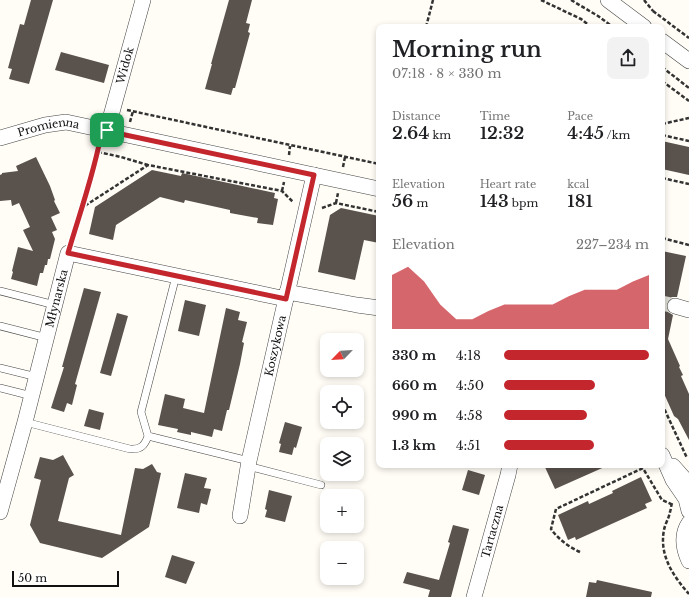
<!DOCTYPE html>
<html lang="en">
<head>
<meta charset="utf-8">
<style>
  :root { --surface:#fff; --page:#f2f2f2; --text:#202124; --muted:#757577; --accent:#c4262e }
  body { margin:0; font-family:"Libre Baskerville",serif; background:var(--page); color:var(--text); height:100vh; display:flex; flex-direction:column; font-size:15px; white-space:nowrap }
  * { box-sizing:border-box; margin:0 }
  p { font-size:13px; color:var(--muted) }
  .icon { flex:none; width:22px; height:22px; fill:none; stroke:currentColor; stroke-width:2; stroke-linecap:round; stroke-linejoin:round }
  .map { position:relative; flex:1; overflow:hidden }
  .details { position:absolute; left:376px; top:24px; width:289px; height:444px; display:flex; flex-direction:column; background:var(--surface); border-radius:8px; box-shadow:0 2px 6px #0003 }
  .details>* { flex:none }
  .needle { width:26px; rotate:245deg }
  .tools { position:absolute; left:320px; top:333px; display:grid; gap:8px }
  .tools a { display:grid; place-items:center; width:44px; height:44px; border-radius:8px; background:var(--surface); box-shadow:0 2px 6px #0003; font-size:20px }
  .scale { position:absolute; left:12px; bottom:10px; width:107px; box-sizing:border-box; padding-left:4px; border:2px solid #111; border-top:0; font-size:11px; line-height:14px; white-space:nowrap; color:#111; -webkit-text-stroke:3px #fff; paint-order:stroke }
  .pin { position:absolute; display:grid; place-items:center; width:34px; height:34px; color:#fff; margin:-17px; border-radius:8px; box-shadow:0 2px 6px #0006 }
  .round { display:grid; place-items:center; flex:none; width:42px; height:42px; border-radius:8px; background:var(--page) }
  .head { display:flex; align-items:center; justify-content:space-between; height:68px; padding:0 16px }
  h1 { font-size:22px; font-weight:600; line-height:30px }
  .stats { display:grid; grid-template-columns:repeat(3,1fr); gap:6px; height:68px; padding:4px 16px }
  .stats div { display:grid; align-content:center }
  .stats b { font-size:17px; font-weight:600 }
  .stats small { font-size:11px; font-weight:400 }
  .stats p { font-size:11px }
  .chart { height:112px; padding:8px 16px }
  .chart p { display:flex; justify-content:space-between }
  .chart svg { width:100%; height:72px; margin-top:4px; fill:var(--accent); opacity:.7 }
  ul { padding:0 16px; list-style:none; font-size:13px }
  li { display:grid; grid-template-columns:64px 48px 1fr; align-items:center; height:30px }
  li i { height:10px; border-radius:5px; background:var(--accent) }
  .map>svg:first-child { display:block }
  .building { fill:#5a524d }
  .lines { fill:none; stroke-linecap:round; stroke-linejoin:round }
  .street-tunnel { stroke:#dbdad3; stroke-width:15; stroke-dasharray:15 8; stroke-linecap:butt }
  .lane-casing { stroke:#444; stroke-width:8 }
  .street-casing { stroke:#444; stroke-width:16 }
  .path { stroke:#333; stroke-width:2.5; stroke-dasharray:4 2; stroke-linecap:butt }
  .lane { stroke:#fff; stroke-width:7 }
  .street { stroke:#fff; stroke-width:15 }
  .route-casing { stroke:#fff; stroke-width:8 }
  .route { stroke:#c4262e; stroke-width:5 }
  .labels { text-anchor:middle; dominant-baseline:central; stroke-width:4; stroke-linejoin:round; paint-order:stroke }
  .street-label { font-size:11px; fill:#111; stroke:#fff }
</style>
</head>
<body>
<div class="map">
<svg width="689" height="597" viewBox="0 0 689 597">
  <rect width="100%" height="100%" fill="#fffdf5"/>
  <path class="building" d="M31,0H53L29,84L9,79L12,69L8,68L20,24L24,25Z
    M229,0H252L246,23L250,24L248,32L250,33L235,88H233L231,95L205,89L212,64H211Z
    M61,52L109,65L104,83L55,70Z
    M662,141L689,147V175L662,169Z
    M36,157L50,186L55,200L54,201L60,213L51,217L57,230L52,232L55,239L50,259H48L47,265H45L43,273H40L37,286L11,279L13,272L12,271L18,247L33,251L23,230L30,227L19,203L12,206L11,200L0,201V175L2,174V173L18,171L16,166Z
    M152,170L181,176L182,173L275,193L274,198L278,199L273,225L257,223L258,218L230,213V210L185,200L184,203L160,197L116,225L113,240L89,234L95,207Z
    M341,208L379,216V243L364,240L355,280L318,272L330,215Z
    M662,251L686,256L677,297H672L668,300L666,303V308L668,312L673,315L668,339L680,366L679,367L683,375L681,376L689,394V440L678,419L674,416L662,389Z
    M84,288L101,292L75,384L77,385L72,405L67,403L64,412L51,408L64,367H62Z
    M185,300L206,305L199,336L178,331Z
    M226,308L240,312L238,320L247,322L242,342L244,343L240,364L229,410H227L222,431L214,429L212,437L191,432V435L177,432L178,429L158,425L165,394L185,399L183,408L204,413Z
    M117,313L128,316L111,376L100,373Z
    M89,409L104,413L100,430L84,426Z
    M285,422L302,427L296,448L294,447L292,455L279,452L281,444L279,443Z
    M63,455L74,475L69,478L58,521L121,535L135,468L143,469L152,464L157,472L161,473L149,527L102,558L40,543L30,525L41,480L34,478L40,457L53,460Z
    M544,465H609L555,489Z
    M468,470L485,475L479,495L462,490Z
    M185,473L207,478L204,488L211,489L207,505L201,503L199,513L177,508Z
    M641,477L652,501L645,504L647,508L576,540L575,537L568,540L558,515L588,501L589,504L613,493L612,491Z
    M269,490L292,496L285,522L265,517L267,510L265,509Z
    M453,525L469,529L451,597H428L430,590L403,583L407,572L439,580L450,543L448,542Z
    M172,555L195,562L186,584L165,577Z
    M597,580L652,592L651,597H586L589,582L596,583Z"/>
  <g class="lines">
    <path class="street-tunnel" d="M662,303L675,306"/>
    <defs>
      <path id="lane" d="M0,291L55,305
        M0,326L47,338
        M0,368L37,377
        M0,388L32,396
        M25,422L130,449C141,450 145,445 148,436L249,461
        M148,436L141,412L176,276
        M248,466L321,485"/>
      <g id="street">
        <path d="M608,0L644,27"/>
        <path d="M662,41L689,61"/>
        <path id="s1" d="M107,130L143,0"/>
        <path id="s2" d="M0,138L45,125L66,122L379,189"/>
        <path d="M287,292L357,305L379,308"/>
        <path d="M675,306L689,310"/>
        <path d="M662,455L673,480L686,499L689,511"/>
        <path d="M673,466L689,484"/>
        <path id="s3" d="M0,512L25,422L68,253L286,299"/>
        <path id="s4" d="M240,516L249,461L314,175"/>
        <path d="M689,523C681,535 683,548 689,561"/>
        <path id="s5" d="M474,597L508,475L510,465"/>
      </g>
    </defs>
    <use href="#lane" class="lane-casing"/>
    <use href="#street" class="street-casing"/>
    <path class="path" d="M541,0L581,19L591,27
      M571,0L598,16L613,27
      M644,0L653,11
      M653,11L689,38
      M426,27L433,0
      M662,67L689,88
      M662,81L689,101
      M127,110L379,164
      M130,122L133,111
      M662,124L689,118
      M662,135L689,141
      M98,152L121,157L148,165
      M289,155L290,146
      M343,167L345,157
      M662,178L689,184
      M282,191L284,182
      M336,203L338,193
      M322,208L336,203L379,212
      M80,209L148,165L282,191L293,202
      M662,238L689,245
      M72,241L97,155L99,144
      M662,404L687,458
      M641,465L662,500L671,504
      M672,503C671,506 671,509 670,512C669,518 665,524 664,530C659,555 673,576 689,594
      M580,552C569,547 558,539 551,529L556,509L643,468"/>
    <use href="#lane" class="lane"/>
    <use href="#street" class="street"/>
  </g>
  <g class="lines">
    <defs>
      <path id="route" d="M102,130L314,175L286,299L68,253C80,212 95,171 102,130Z"/>
    </defs>
    <use href="#route" class="route-casing"/>
    <use href="#route" class="route"/>
  </g>
  <g class="labels">
    <g class="street-label">
      <text stroke="none"><textPath href="#s1" startOffset="67">Widok</textPath></text>
      <text stroke="none"><textPath href="#s2" startOffset="50">Promienna</textPath></text>
      <text stroke="none"><textPath href="#s3" startOffset="221">Młynarska</textPath></text>
      <text stroke="none"><textPath href="#s4" startOffset="174">Koszykowa</textPath></text>
      <text stroke="none"><textPath href="#s5" startOffset="68">Tartaczna</textPath></text>
    </g>
  </g>
</svg>
<div class="tools">
<a><svg class="needle" viewBox="-14 -14 28 28"><path d="M0-13l5 13h-10z" fill="#e53935"/><path d="M0 13l5-13h-10z" fill="#757577"/></svg></a>
<a><svg class="icon" aria-label="locate" viewBox="0 0 24 24"><circle cx="12" cy="12" r="6"/><path d="M12 2v4M12 18v4M2 12h4M18 12h4"/></svg></a>
<a><svg class="icon" aria-label="layers" viewBox="0 0 24 24"><path d="M12 4l9 5-9 5-9-5zM3 14l9 5 9-5"/></svg></a>
<a>+</a>
<a>−</a>
</div>
<div class="scale">50 m</div>
<div class="pin" style="left:107px;top:130px;background:#1e9e55"><svg class="icon" aria-label="arrive" viewBox="0 0 24 24"><path d="M6 21V4h12l-3 4 3 4H6"/></svg></div>
<section class="details">
<div class="head"><div><h1>Morning run</h1><p>07:18 · 8 × 330 m</p></div><a class="round"><svg class="icon" aria-label="share" viewBox="0 0 24 24"><path d="M12 15V3M7 8l5-5 5 5M5 13v7h14v-7"/></svg></a></div>
<div class="stats">
<div><p>Distance</p><b>2.64<small> km</small></b></div>
<div><p>Time</p><b>12:32</b></div>
<div><p>Pace</p><b>4:45<small> /km</small></b></div>
</div>
<div class="stats">
<div><p>Elevation</p><b>56<small> m</small></b></div>
<div><p>Heart rate</p><b>143<small> bpm</small></b></div>
<div><p>kcal</p><b>181</b></div>
</div>
<div class="chart"><p><span>Elevation</span>227–234 m</p>
<svg viewBox="0 0 160 44" preserveAspectRatio="none"><path d="M0 44V11L10 6L20 15L30 29L40 38L50 38L60 33L70 29L80 29L90 29L100 29L110 24L120 20L130 20L140 20L150 15L160 11V44z"/></svg>
</div>
<ul>
<li><b>330 m</b>4:18<i style="width:100%"></i></li>
<li><b>660 m</b>4:50<i style="width:63%"></i></li>
<li><b>990 m</b>4:58<i style="width:57%"></i></li>
<li><b>1.3 km</b>4:51<i style="width:62%"></i></li>
</ul>
</section>
</div>
</body>
</html>
